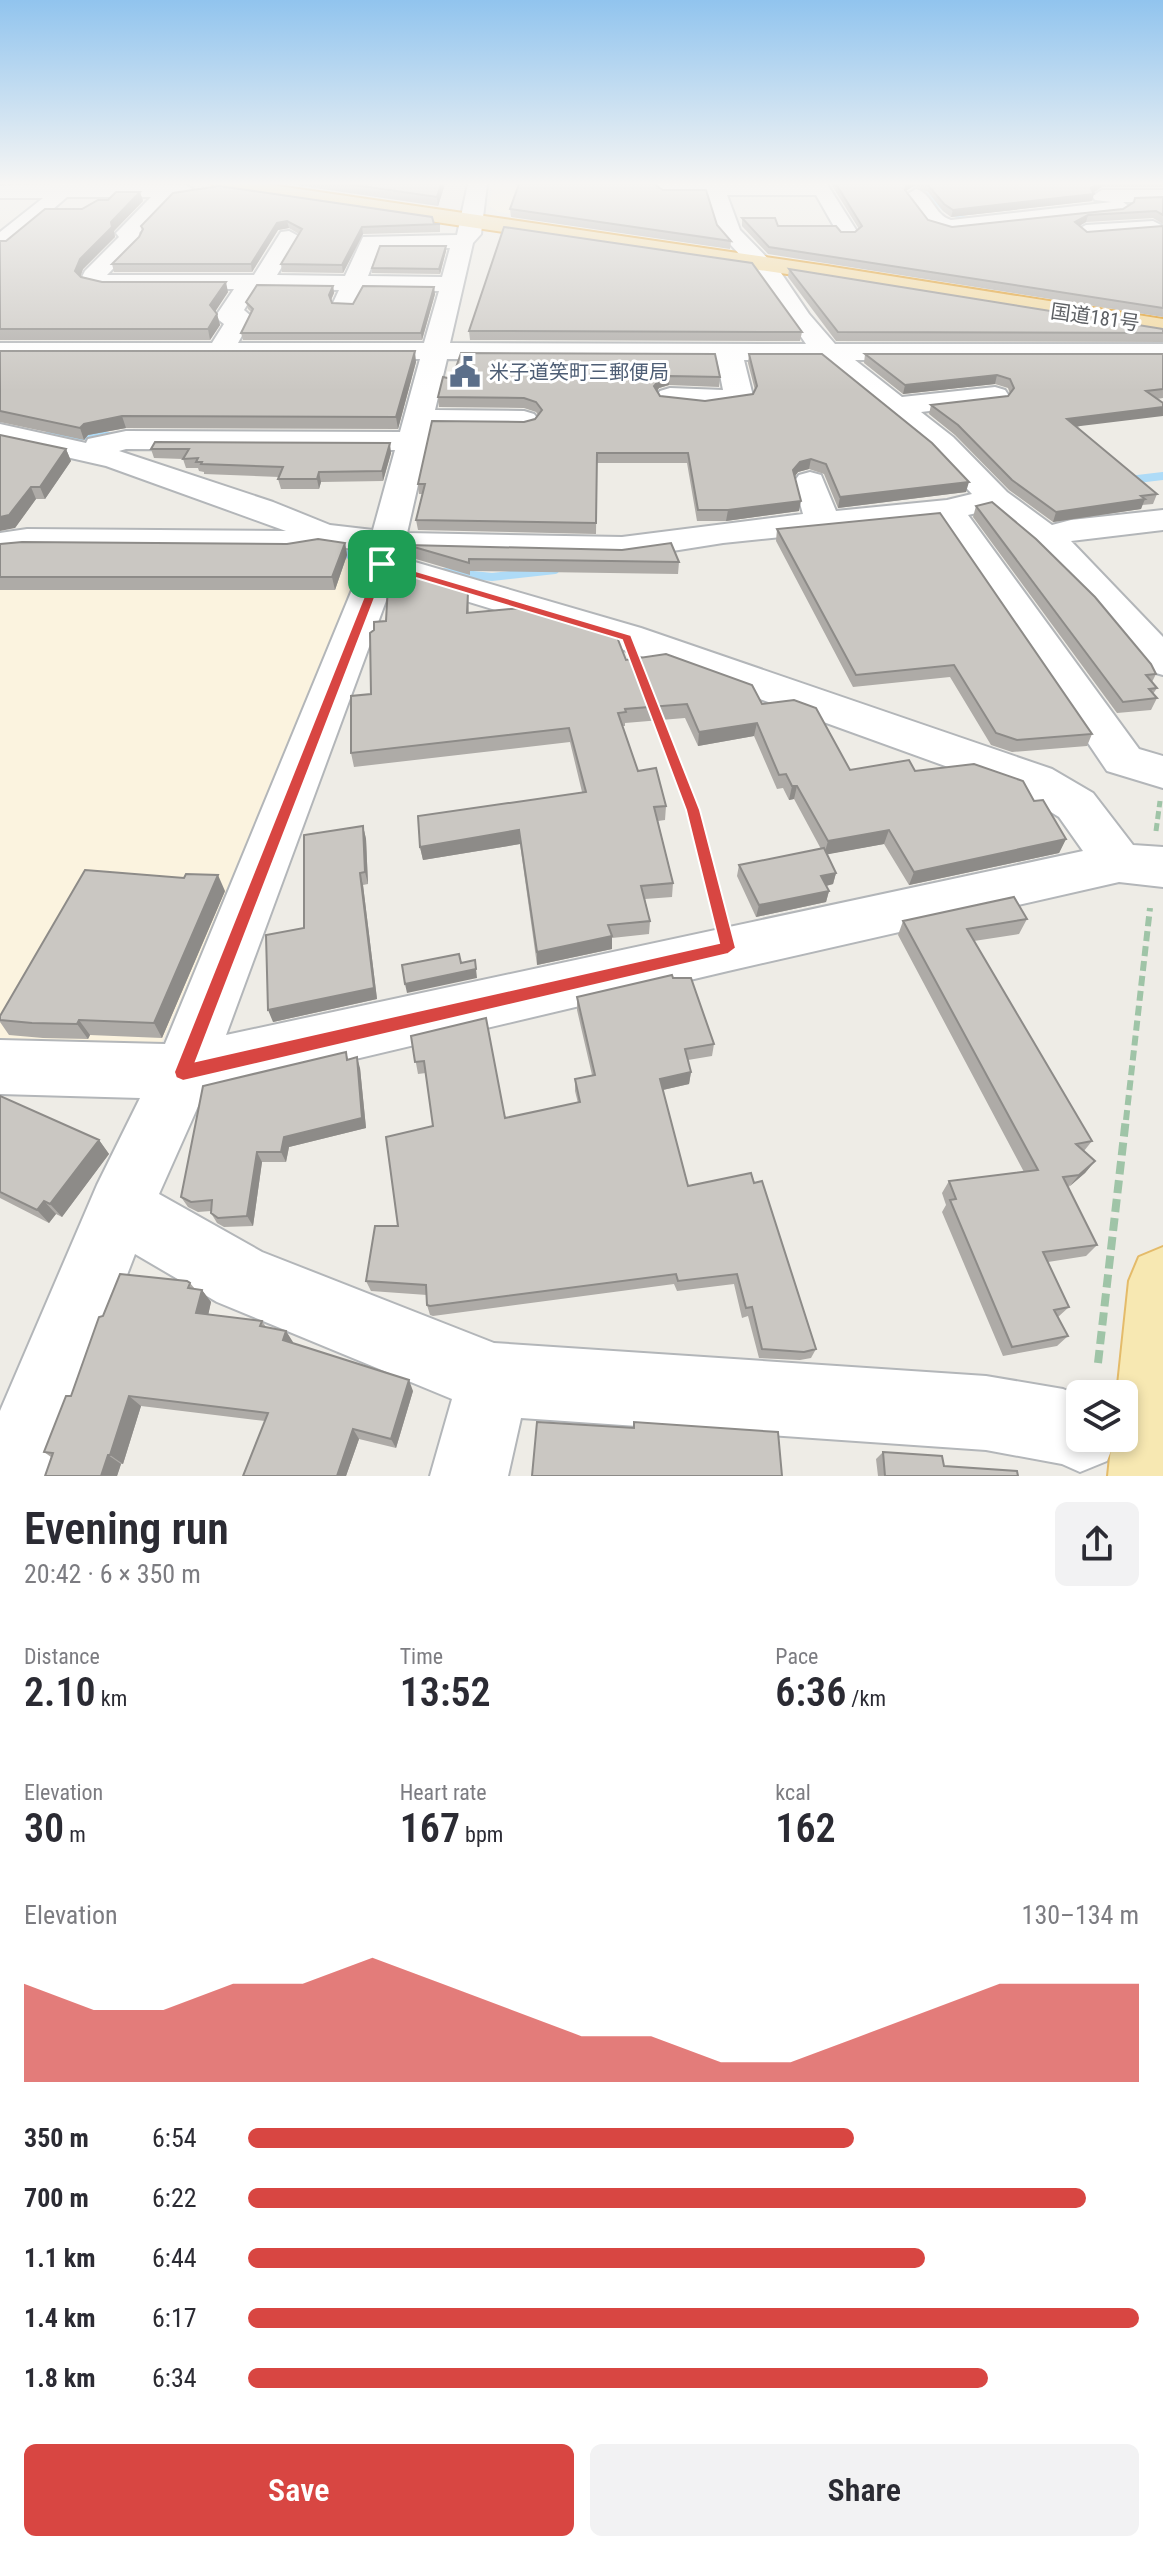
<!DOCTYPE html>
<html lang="en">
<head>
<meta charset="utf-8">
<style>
  :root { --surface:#fff; --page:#f2f2f3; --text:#2b2b33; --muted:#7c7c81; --accent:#d84642 }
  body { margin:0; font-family:"Roboto Condensed","Noto Sans JP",sans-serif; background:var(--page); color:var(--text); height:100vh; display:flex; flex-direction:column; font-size:30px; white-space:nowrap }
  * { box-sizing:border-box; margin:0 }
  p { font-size:26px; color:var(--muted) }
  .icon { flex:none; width:44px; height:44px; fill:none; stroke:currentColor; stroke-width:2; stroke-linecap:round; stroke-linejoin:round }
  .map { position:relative; height:1476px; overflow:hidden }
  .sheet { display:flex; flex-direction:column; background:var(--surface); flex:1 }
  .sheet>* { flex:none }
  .fabs { position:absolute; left:1066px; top:1380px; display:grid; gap:16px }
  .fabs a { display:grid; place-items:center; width:72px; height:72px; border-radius:12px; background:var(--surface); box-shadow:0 4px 12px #0003; font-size:40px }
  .pin { position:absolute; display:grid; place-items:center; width:68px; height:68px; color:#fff; margin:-34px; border-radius:16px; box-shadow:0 4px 12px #0006 }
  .round { display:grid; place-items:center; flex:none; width:84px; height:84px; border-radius:12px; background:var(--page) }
  .summary { display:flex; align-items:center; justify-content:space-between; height:136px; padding:0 24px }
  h1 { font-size:44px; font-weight:600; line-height:60px }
  .metrics { display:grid; grid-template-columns:repeat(3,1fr); gap:12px; height:136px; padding:8px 24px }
  .metrics div { display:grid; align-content:center }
  .metrics b { font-size:40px; font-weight:600 }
  .metrics small { font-size:22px; font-weight:400 }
  .metrics p { font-size:22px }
  .chart { height:224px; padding:16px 24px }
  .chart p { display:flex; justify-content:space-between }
  .chart svg { width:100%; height:144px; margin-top:8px; fill:var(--accent); opacity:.7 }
  .primary-button { display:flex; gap:16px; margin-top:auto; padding:16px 24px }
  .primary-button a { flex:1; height:92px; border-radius:12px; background:var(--accent); color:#fff; font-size:32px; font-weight:600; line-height:92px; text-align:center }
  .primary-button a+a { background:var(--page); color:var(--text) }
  ul { padding:0 24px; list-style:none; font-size:26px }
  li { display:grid; grid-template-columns:128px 96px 1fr; align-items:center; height:60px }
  li i { height:20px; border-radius:10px; background:var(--accent) }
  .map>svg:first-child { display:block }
  .commercial { fill:#fbf3df }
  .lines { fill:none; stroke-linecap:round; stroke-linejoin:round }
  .stream-far2 { stroke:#aedbf7; stroke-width:5 }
  .stream-far1 { stroke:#aedbf7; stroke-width:6 }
  .stream { stroke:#aedbf7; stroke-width:8 }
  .minor-casing { stroke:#b3b6b9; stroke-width:4 }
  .major-casing { stroke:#e4bb6a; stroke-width:4 }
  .highway-casing { stroke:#dd9417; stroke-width:4 }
  .path-far2 { stroke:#9fc4a7; stroke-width:5; stroke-dasharray:8 4; stroke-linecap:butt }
  .path-far1 { stroke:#9fc4a7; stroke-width:6; stroke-dasharray:10 5; stroke-linecap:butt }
  .path { stroke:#9fc4a7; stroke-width:8; stroke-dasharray:13 6; stroke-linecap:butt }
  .minor { fill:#fff; fill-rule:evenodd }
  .major { fill:#f7e8b2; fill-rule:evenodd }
  .highway { fill:#f2d799; fill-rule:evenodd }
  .wall { fill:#aeaba7 }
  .shaded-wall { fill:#8d8b88 }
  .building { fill:#cac7c2; stroke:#8d8b88; stroke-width:2 }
  .route { fill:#d84642; stroke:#fff; stroke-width:2; fill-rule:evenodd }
  .labels { text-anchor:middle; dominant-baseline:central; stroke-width:6; stroke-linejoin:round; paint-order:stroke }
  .far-street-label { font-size:20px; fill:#5e6165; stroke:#fff }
  .far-service-label { font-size:20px; fill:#4e5e75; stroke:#fff; text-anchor:start }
</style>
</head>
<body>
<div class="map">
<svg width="1163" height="1476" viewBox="0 0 1163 1476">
  <rect width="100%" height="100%" fill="#eeece6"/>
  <path class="commercial" d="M493,185H614L562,222L499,212L489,206Z
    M312,549L364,560L338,641L162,1042L153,1051L0,1042V551Z"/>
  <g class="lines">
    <path class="stream-far2" d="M913,184L946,210L975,224"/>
    <path class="stream-far1" d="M42,436H114"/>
    <path class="stream" d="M42,436H114
      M1129,480L1163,476
      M334,552L378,560
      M444,572L492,577L555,570"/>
    <defs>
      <path id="minor" d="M60,184L186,185L196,191L193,195L173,197L139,233L142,237L139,242L107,275H254L281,232L289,231L300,237L277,275L345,276L363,237L457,235L468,184H487L481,234L473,243L450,343L806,344L762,279L719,232L708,195H663L653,189L658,184H827L858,233L854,237H840L816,195H727L740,230L779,270L809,314L835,344H1163V360H855L902,397L995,387L1005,390L1009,396L1005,402L921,412L953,437L1007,492L1052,525L1071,520L1163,510V530L1071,541L1163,637V675L1149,671C1096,610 1054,560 989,510L968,515L1139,749L1163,756V788L1107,771L938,521L723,543L622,559L402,554L401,558L641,628L1052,769L1093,793L1133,845L1163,847V887L1119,882L728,971L203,1095L159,1194L262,1252L494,1343L986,1376L1063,1389L1080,1396V1438H1116L1107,1461L1080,1472L1062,1464L986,1450L521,1418L508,1476H430L452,1399L217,1302L135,1254L50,1476H0V1411L97,1185L140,1098L0,1094V1040L165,1044L368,551L324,545L290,553L27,551L0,555V533L27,529L286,531L106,466L0,442V424L86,443L88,439L126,431L400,432L420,359H0V343H212L224,324L215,317L234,289H105L85,284L81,279L85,271L119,237L116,233L120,229L151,197H67L8,248L0,249V232L43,198H0V186ZM379,248H450L442,277L368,276ZM257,289L339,290L333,303L336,308H354L362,290L439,291L424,343H238L252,317L244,310ZM447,359L717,360L723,390L670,388L660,391L656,397L660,403C688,410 721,409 749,402L753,396L744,360H822L931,451L972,494L947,500L836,511L821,475L810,472L799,475L794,482L803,514L622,537L407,533L431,428L524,429L534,426L539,420L534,414L524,411L435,410ZM126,449L395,450L373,530L330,525L273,502L119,451ZM394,579L613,646L1020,793L1059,817L1083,851L226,1035Z
        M916,189C932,193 934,215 951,220L1112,202L1095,200L1092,196L1102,190H1163V202H1123L1130,207L1120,213L950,232L929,226L906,195Z
        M1153,221L1163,226L1160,231L1086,237L1075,231L1086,225Z"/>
      <path id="major" d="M1163,1247V1476H1108L1112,1438H1124V1394H1117L1129,1281L1139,1257Z"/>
      <path id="highway" d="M212,184H264L827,266L1163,319V335L827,280L221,190Z"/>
    </defs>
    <use href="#minor" class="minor-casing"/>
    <use href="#major" class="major-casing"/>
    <use href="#highway" class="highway-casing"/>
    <path class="path-far2" d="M657,716L693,810L700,837
      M1156,831L1160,801"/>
    <path class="path-far1" d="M699,835L719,912
      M1126,1120L1150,908"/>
    <path class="path" d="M1098,1363L1126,1118"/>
    <use href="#minor" class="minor"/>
    <use href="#major" class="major"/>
    <use href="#highway" class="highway"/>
  </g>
  <path class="wall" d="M288,184H445L438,206Z
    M831,184H1163V187H1102L1094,192L1092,201L951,217L943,211L928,192L914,186L906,191L928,220L952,227L1123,209L1133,203L1135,198L1163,197V224L1153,218L1086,222L1079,226L1087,232L1163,226V317L768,254L742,226V218L778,226L841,232H855L859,229Z
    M140,192L143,201L114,231L115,237L83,269L80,276L102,282L228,292L215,311L217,314L220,325L210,340H0V241H6L108,200Z
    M173,193L440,224V232L363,234L343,273L282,272L281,264L299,234L289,228L278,230L252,272H114L112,264L139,237L142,231L141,226Z
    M510,209L717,225L731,241L730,249L511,217Z
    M446,246V251L440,274L372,273V268Z
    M789,269L1163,329V342L836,341L788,277Z
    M333,286L334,293L331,300L332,303L353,304L435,294L422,340H243L241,333L252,313L248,309L246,302Z
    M469,331L802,332L800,341L470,340Z
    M0,351L416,362L398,429L126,428L88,435L84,440L0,422Z
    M461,353L720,377L719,387L669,385L659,388L657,391L660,396L705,401L753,394L755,390L748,363L749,354L966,492L838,508L824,474L809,469L798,472L795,476L799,511L726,521H697L687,463H597L596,534L418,530L416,520L423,494H419L418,484L524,422L535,419L538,415L536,412L524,408L439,407L438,397L452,379Z
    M865,354H1163V398L1157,399L1077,427L1157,494L1153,504L1142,505L1141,509L1053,522L1009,490L955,435L929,414L931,405L1008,396L1010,394L1008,388L995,384L903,394L864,363Z
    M0,435L66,449L71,461L45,499H36L15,528Z
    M151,449L391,453L383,481L321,482L319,489H281L278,479L279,477L204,474V472L199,471L198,468H186L183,459L154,458Z
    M976,506L1156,674L1152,682L1157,688L1153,694L1157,698L1151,710L1117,713L973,517Z
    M777,529L1092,734L1087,746L1012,752L991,745L950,677L853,687L776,541Z
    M345,543L347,555L335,590H0V544Z
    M407,545L679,562L678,574L470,571V575L409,557Z
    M468,592L469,613L626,660L762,704L850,770L915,771L1034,801L1066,839L1059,853L909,885L884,844L827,854L836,873L833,884L826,886L829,891L826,902L756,917L737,876L739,865L821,849L794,799L789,800L783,788L777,789L754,736L698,746L685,718L625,723V726H622L638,771L666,806L665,820L658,821L673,883L672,897L645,899L650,921L649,934L612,938V949L537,965L520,844L423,860L420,847L582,792L570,742L354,767L351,753L371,694L386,621Z
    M363,826L366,839L368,884L363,885L377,999L273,1022L304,928Z
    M225,891L162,1038L90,1035L88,1039L43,1038L9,1035L0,1022V1016Z
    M1027,919L1019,934L974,941L1092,1141L1084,1151L1095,1161L1085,1173L1068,1187L1097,1245L1086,1256L1048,1262L1069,1307L1058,1317L1068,1336L1057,1346L1003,1356L942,1212L946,1205L942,1193L949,1181L1024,1172L898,935L903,921Z
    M673,978L714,1044L712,1056L688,1060L691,1072L689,1084L663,1090L688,1186L754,1183L816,1349L811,1358L800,1360L759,1358L748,1316L742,1318L734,1284L677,1291L674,1284L433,1316L430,1315L427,1305V1295L371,1291L366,1281L398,1226L433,1126L426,1073L418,1074L411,1036L505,1118L578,1103L575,1091V1079L592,1075L577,1010V997Z
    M346,1052L348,1059L360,1068L366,1128L289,1147L286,1162H262L253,1226L224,1227L217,1223L211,1213V1211L198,1212L188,1207L181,1197Z
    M0,1096L99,1140L109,1154L62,1217L56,1214L49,1223L0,1198Z
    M190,1283L195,1289L202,1290L211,1302L208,1315L262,1321L266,1327L286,1331L293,1344L413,1391L396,1448L359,1439L346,1476H243L265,1421L141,1406L123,1464H121L117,1476H45L51,1457L44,1452L71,1396L103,1316Z
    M883,1452L944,1466L1018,1476H878L876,1459Z"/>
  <path class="shaded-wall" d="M441,184H445L438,206L437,197Z
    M907,184H915L914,186L904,192L906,185Z
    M1097,184H1103L1102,187L1091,194H1094L1092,201L951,217L953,210L1091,188Z
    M140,192L143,201L114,231L115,237L83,269L79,281L75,271L80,259L111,222Z
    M1088,215L1086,222L1072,230L1075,222Z
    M287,221L289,228L278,230L252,272L251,264L277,223Z
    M362,227L363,234L343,273L342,265Z
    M446,246V251L440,274L439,269Z
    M226,282L228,292L213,315L210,305Z
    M333,286L334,293L330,302L329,295Z
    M434,287L435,294L422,340L421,333Z
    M217,314L220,325L210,340L208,329Z
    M415,351L416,362L398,429L396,417Z
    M997,375L995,384L903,394L905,385Z
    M670,376L669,385L659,388L654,395V386L660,379Z
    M1163,407V416L1064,428L1067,419Z
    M122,416L126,428L88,435L84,440L80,428L84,424Z
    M390,443L391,453L383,481L382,471Z
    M66,449L71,461L45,499L40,487Z
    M811,459L809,469L798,472L792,480L793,470L800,462Z
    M319,472L321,482L319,489L317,479Z
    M969,482L966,492L838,508L840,497Z
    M31,487L36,499L15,528L0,531V517Z
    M1145,499L1141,509L1053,522L1056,512Z
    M801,501L799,511L726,521L728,510Z
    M345,543L347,555L335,590L332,577Z
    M757,723L754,736L698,746L699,732Z
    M792,786H797L794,799L789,800Z
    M363,826L366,839L368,884L365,872Z
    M519,830L520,844L423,860L420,847Z
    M889,830L884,844L824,855L828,841Z
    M1066,839L1059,853L909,885L914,872Z
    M360,873L363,885L377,999L273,1022L268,1010Z
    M836,873L833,884L818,888L821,876Z
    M218,875L225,891L162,1038L154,1023Z
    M829,891L826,902L756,917L759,905Z
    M612,936V949L537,965V952Z
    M476,969L477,978L407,993L405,984Z
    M79,1020L90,1035L88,1039L77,1024Z
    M357,1057L360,1068L366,1128L289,1147L286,1162L281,1152L284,1137Z
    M691,1072L689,1084L658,1091L660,1079Z
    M99,1140L109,1154L62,1217L50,1204Z
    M257,1152L262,1162L253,1226L247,1216Z
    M1095,1161L1085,1173L1069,1187L1079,1175Z
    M44,1201L56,1214L49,1223L37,1210Z
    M202,1290L211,1302L206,1325L196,1313Z
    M286,1331L293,1342L290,1352L283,1340Z
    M409,1380L413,1391L396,1448L391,1439Z
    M129,1396L141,1406L123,1464L110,1455Z
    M353,1429L359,1439L346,1476H337Z
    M108,1455L121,1464L117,1476H101Z"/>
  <path class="building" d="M348,184H441L437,197Z
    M519,184H654L663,190H706L717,225L731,241L510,209Z
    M836,184H907L905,190L928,220L952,227L1123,209L1134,202L1135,198L1163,197V215L1156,211L1088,215L1075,222L1087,232L1163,226V308L769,247L742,218H775L778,226H836L841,232H855L862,226Z
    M927,184H1097L1091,188L1094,194L953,210L944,204Z
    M219,186L432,217L434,224H440L362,227L342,265L281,264L302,229L287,221L277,223L251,264H112L139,237L143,229L141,226L173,193Z
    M116,192H140L111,222L112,227L80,259L75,271L81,277L102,282H226L210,305L217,314L208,329H0V241H6L45,209H82L98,200H108Z
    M504,227L752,263L802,332L469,331Z
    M380,246H446L439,269L372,268Z
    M789,269L1163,329V333L838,332Z
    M257,285L333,286L329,295L332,303L353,304L363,286L434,287L421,333H241L253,309L246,302Z
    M0,351H415L396,417L122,416L84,424L80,428L0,411Z
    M461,353L715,354L720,377L670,376L660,379L654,386L660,396L705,401L753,394L757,386L749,354H822L932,443L969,482L840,497L826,464L811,459L800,462L793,470L801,501L728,510H698L688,453H597L596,523L416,520L425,484H418L432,421L524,422L535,419L542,410L536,402L524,398L438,397L443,377L452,379Z
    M865,354H1163V389L1146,391L1163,403V407L1067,419L1157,494L1141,496L1145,499L1056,512L1012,480L958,425L931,405L1008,396L1014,388L1010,379L997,375L905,385Z
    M0,435L66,449L40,487H31L9,515L0,517Z
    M155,442L390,443L382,471L319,472L317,479H278L283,467L201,464L202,462H196L198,458L183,459L189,449H151Z
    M992,502L1036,539L1095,597L1151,664L1156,674L1146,675L1157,688L1149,689L1157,698L1123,702L976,506Z
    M940,513L1092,734L1017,740L996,733L954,665L856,675L777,529Z
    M318,539L345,543L332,577H0V544L22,542L287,544Z
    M671,543L679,562L469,559V563L407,545L622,550Z
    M394,569L468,592L467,613L522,608L617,637L626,660L666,654L752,685L762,704L794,700L816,708L850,770L909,760L915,771L974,764L1023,781L1034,801L1043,800L1066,839L914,872L889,830L828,841L797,786H792L786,774L779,775L757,723L699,732L687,704L625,709L626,712L618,713L638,771L656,768L666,806L654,807L673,883L641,886L650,921L608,925L612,936L537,952L519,830L420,847L418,816L586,792L569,728L351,753V696L371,694L370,633L374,630V622L386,621L388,585Z
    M363,826L365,872L360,873L374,988L268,1010L266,935L304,928V835Z
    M824,848L836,873L821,876L829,891L759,905L739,865Z
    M85,870L184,878L186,874L218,875L154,1023L79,1020L77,1024L32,1023L0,1020V1016Z
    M1014,897L1027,919L967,929L1092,1141L1076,1144L1095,1161L1079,1175L1063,1177L1097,1245L1043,1252L1069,1307L1054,1310L1068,1336L1012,1347L950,1200L956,1199L949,1181L1038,1170L903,921Z
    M459,954L461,963L475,960L476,969L405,984L402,965Z
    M672,975L673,978H691L714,1044L685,1049L691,1072L660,1079L688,1186L751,1173L754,1183L762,1181L816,1349L804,1352L762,1349L752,1307L746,1308L737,1274L678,1281L676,1274L430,1306L427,1305L426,1285L366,1281L375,1226H398L386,1137L433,1126L424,1061L415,1062L411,1036L486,1018L505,1118L580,1102L575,1079L595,1075L577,997Z
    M346,1052L347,1060L357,1057L362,1118L284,1137L281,1152H257L247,1216L218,1218L211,1213L212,1200L191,1202L181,1197L203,1086Z
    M0,1096L99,1140L50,1204L44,1201L37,1210L0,1192Z
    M120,1274L187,1281L190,1283L188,1288L202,1290L196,1313L262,1321L260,1326L286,1331L283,1340L409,1380L391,1439L353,1429L337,1476H243L268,1413L129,1396L110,1455H108L101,1476H45L53,1453L44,1452L66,1396H71L99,1317L103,1316Z
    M537,1422L634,1428V1422L778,1432L782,1476H532Z
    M883,1452L942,1456L944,1466L1017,1471L1018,1476H885Z"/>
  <linearGradient id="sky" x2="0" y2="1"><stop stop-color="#91c4ee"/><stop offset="0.47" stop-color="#f7f6f4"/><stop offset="1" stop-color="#f7f6f4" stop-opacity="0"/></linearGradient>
  <rect width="1163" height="391" fill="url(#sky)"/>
  <path class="route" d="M382,561L631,635L700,810L736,948L728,954L183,1081L176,1078L174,1072L377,564ZM386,569L622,640L686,810L719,943L196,1061Z"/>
  <defs>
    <symbol id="civic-bare" viewBox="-9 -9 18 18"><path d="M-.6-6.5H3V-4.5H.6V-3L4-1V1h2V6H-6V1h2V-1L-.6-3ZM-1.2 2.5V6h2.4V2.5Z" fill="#5c6f8a" stroke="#fff" stroke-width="2.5" paint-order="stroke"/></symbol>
  </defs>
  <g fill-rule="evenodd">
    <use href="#civic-bare" x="443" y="350" width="44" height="44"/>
  </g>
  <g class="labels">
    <g class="far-street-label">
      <text transform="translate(1095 317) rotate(8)">国道181号</text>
    </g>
    <g class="far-service-label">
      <text x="489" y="372">米子道笑町三郵便局</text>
    </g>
  </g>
</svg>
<div class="fabs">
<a><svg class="icon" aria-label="layers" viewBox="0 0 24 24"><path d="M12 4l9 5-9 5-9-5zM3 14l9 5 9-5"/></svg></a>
</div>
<div class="pin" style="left:382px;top:564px;background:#1e9e55"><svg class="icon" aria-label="arrive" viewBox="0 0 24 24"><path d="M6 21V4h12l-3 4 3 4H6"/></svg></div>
</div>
<section class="sheet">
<div class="summary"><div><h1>Evening run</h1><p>20:42 · 6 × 350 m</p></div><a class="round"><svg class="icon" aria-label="share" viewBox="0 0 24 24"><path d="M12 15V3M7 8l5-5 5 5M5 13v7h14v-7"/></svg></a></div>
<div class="metrics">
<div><p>Distance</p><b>2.10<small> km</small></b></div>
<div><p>Time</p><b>13:52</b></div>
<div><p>Pace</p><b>6:36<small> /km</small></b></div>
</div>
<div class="metrics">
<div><p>Elevation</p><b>30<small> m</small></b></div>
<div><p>Heart rate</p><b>167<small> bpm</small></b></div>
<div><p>kcal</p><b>162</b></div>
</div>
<div class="chart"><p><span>Elevation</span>130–134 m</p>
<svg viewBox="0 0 160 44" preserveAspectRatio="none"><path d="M0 44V14L10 22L20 22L30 14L40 14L50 6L60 14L70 22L80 30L90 30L100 38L110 38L120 30L130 22L140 14L150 14L160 14V44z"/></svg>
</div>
<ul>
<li><b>350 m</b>6:54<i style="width:68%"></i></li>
<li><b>700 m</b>6:22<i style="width:94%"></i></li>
<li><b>1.1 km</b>6:44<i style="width:76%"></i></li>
<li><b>1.4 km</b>6:17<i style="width:100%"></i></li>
<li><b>1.8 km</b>6:34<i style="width:83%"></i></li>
</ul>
<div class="primary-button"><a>Save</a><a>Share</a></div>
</section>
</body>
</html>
